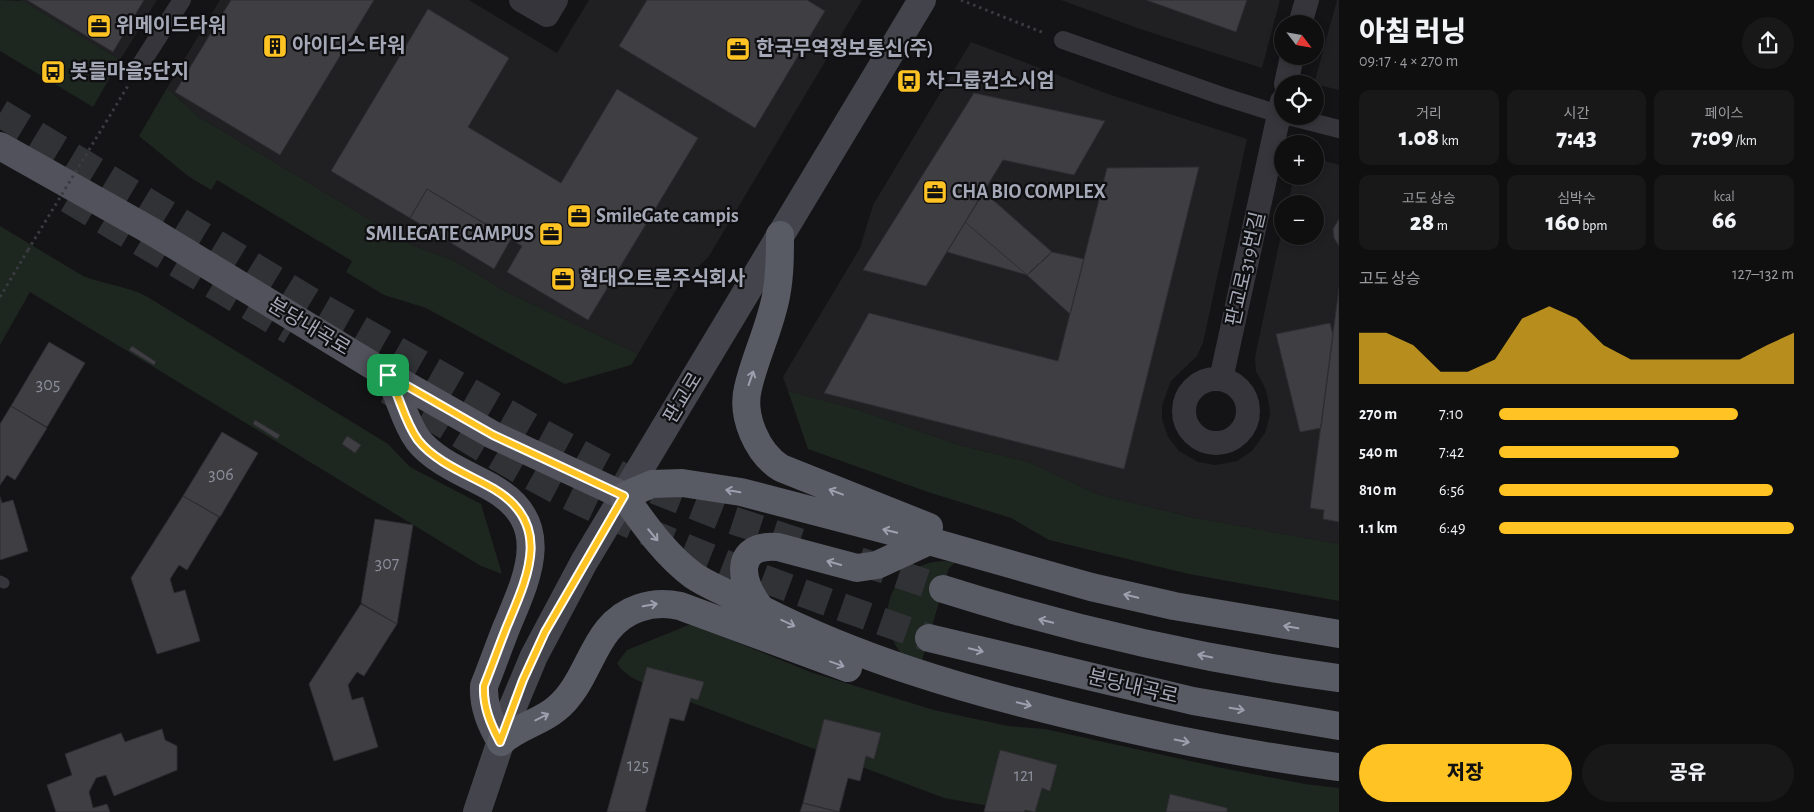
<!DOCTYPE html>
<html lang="ko">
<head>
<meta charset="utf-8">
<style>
  :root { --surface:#0f0f10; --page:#181819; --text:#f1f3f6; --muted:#9b9c9f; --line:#2f2f30; --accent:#ffc423 }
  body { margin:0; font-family:"Alegreya Sans","Noto Sans KR",sans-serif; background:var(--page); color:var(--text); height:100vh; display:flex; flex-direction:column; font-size:19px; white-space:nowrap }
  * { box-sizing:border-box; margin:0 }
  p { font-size:16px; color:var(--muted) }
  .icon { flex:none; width:28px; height:28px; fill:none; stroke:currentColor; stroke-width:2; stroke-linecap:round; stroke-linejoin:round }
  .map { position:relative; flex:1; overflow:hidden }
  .sheet { display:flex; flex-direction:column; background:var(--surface); width:475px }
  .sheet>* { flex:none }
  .needle { width:32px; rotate:121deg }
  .buttons { position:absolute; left:1274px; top:15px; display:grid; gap:10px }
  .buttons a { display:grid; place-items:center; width:50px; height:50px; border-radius:50%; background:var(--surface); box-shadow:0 2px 8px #0003,0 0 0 1px var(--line); font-size:25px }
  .pin { position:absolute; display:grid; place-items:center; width:42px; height:42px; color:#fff; margin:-21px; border-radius:10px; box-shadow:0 2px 8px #0006 }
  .round { display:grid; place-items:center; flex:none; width:52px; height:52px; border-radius:26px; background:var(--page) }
  .headline { display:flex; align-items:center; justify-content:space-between; height:85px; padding:0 20px }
  h1 { font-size:28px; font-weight:800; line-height:38px }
  .stats { display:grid; grid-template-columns:repeat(3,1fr); gap:8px; height:85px; padding:5px 20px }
  .stats div { display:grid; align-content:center; border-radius:10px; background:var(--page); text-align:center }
  .stats b { font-size:25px; font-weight:800 }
  .stats small { font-size:14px; font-weight:400 }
  .stats p { font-size:14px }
  .chart { height:140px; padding:10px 20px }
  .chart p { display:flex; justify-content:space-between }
  .chart svg { width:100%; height:90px; margin-top:5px; fill:var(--accent); opacity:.7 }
  .cta { display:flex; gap:10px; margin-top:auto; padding:10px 20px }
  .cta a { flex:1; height:58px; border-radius:30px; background:var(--accent); color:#111; font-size:20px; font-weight:800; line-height:58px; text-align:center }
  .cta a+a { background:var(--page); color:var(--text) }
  ul { padding:0 20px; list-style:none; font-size:16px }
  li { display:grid; grid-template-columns:80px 60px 1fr; align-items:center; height:38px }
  li i { height:12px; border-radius:6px; background:var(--accent) }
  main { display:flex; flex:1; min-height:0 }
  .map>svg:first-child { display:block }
  .built { fill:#202023 }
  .green { fill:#1e2620 }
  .building { fill:#3e3e43; stroke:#2e2e32 }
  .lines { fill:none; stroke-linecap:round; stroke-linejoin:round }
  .trunk-tunnel { stroke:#313236; stroke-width:28; stroke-dasharray:28 14; stroke-linecap:butt }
  .path { stroke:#3b3c42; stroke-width:3; stroke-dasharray:2.5 4; stroke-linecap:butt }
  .service { stroke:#35353b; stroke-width:11 }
  .pedestrian { stroke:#35353b; stroke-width:18 }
  .minor { stroke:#35353b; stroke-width:24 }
  .secondary { stroke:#43444c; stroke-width:28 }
  .primary { stroke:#51525b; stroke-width:28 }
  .trunk { stroke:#585a64; stroke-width:28 }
  .path-bridge { stroke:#3b3c42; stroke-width:3; stroke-dasharray:2.5 4; stroke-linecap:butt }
  .oneway { stroke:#9da1af }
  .route-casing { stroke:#fff; stroke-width:10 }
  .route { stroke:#ffc423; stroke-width:6 }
  .labels { text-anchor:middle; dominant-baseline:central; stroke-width:4.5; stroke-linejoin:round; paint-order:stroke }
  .number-label { font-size:18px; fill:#8b8e9a }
  .poi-label { font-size:20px; font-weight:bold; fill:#a5a9b7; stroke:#0f0f11; text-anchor:start }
  .street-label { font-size:20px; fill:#a5a9b7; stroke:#0f0f11 }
</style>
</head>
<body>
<main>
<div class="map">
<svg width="1339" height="812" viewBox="0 0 1339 812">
  <rect width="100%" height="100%" fill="#141416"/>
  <path class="built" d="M20,0H157L120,60Z
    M220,0H469L557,53L589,0H862L709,256L677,288L638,354L505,291L455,261L412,245L199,117L167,88Z
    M1061,0H1280L1262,68L1143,30Z
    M1337,0H1339V90L1314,84Z
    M971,42L1108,94L1247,139L1203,343L1197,356L1171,381L1162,405V419L1168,437L1179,451L1198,462L1215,465L1237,461L1252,451L1265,433L1270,415L1269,404L1266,390L1256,371L1255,357L1282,230V236H1315V204H1288L1294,176H1315V158L1339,165V544L1191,517L1097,494L1029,462L959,445L856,409L788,391L783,377L860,248L873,205Z"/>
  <path class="green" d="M0,0L23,1L120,60L93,107L0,51Z
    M167,88L199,117L412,245L455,261L505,291L638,354L631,365L565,384L426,308L384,295L346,272L352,261L217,180L211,190L188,176L139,136Z
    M0,226L83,276C103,284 126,286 146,296L388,444L410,467L481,504L502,574L481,566L30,292L0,345Z
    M788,391L856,409L959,445L1029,462L1097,494L1191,517L1339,544V601L1189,574L1049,540L1011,518L928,492L808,449Z
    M944,561L956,562L949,568L922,660L905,658C869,619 891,563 944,561Z
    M691,624L813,673L934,710L1008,726L1045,729L1222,768L1305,784L1339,788V812H1024L944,798L653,688L631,677L621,669L617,663L627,650Z"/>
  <path class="building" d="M27,0H144L113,52Z
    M231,0H374L280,155L175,92Z
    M647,0H807L825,11L755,128L619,46Z
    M1146,0H1247L1236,32Z
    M428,9L509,58L468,127L561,183L617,89L698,138L588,320L507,272L522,246L427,189L410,218L331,171Z
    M974,93L1105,121L1074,175L1003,160L926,286L863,270Z
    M1199,167L1124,469L824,393L869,313L1058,361L1107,168Z
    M427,189L511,239L494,269L410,218Z
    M984,192L1052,252L1027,275L947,252Z
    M984,192L1052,252L1027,275L965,222Z
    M1339,219V246L1334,238L1333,229Z
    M1052,252L1084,259L1070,314L1027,275Z
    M1339,288V522L1323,519L1324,510L1310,508Z
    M1330,323L1333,335L1321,428L1300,432L1276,334Z
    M49,342L85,363L47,427L11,406Z
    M132,346L156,362L154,365L129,350Z
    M11,406L47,428L15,480L7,475L0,485V424Z
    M255,420L280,435L277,439L253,424Z
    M222,432L258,453L220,517L183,496Z
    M347,436L361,445L355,453L342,444Z
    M183,496L219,517L187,570L179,565L170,579L174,593L185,590L200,641L157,654L131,578Z
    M0,497L2,503L13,500L28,551L0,560Z
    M375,519L413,525L397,624L361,603Z
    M361,604L397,624L364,676L357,672L348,685L352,700L363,697L378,747L334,761L309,684Z
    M647,667L704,682L698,700L691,698L684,721L670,718L645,812H647H607Z
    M824,719L881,733L874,759L866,756L860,781L848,778L839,812L803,803Z
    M162,729L165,740L177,746V770L114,796L106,775L96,778L89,792L93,808L107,804L110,812H56L47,785L72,775L65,754L121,733L125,742Z
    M1000,750L1057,765L1050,791L1042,788L1035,812L1025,810L1024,812H984Z
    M1170,794L1227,808V812H1166Z
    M803,803L839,812H800Z"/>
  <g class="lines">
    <path class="trunk-tunnel" d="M0,113L317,305L542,433L625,478L723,517L808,545
      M68,199L291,331
      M388,390C451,428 514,470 581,502C693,555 812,597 929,638
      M859,561L943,589"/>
    <path class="path" d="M961,0L1044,33
      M106,122L129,84
      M0,297L28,250"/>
    <path class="service" d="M0,581L4,583"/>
    <path class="pedestrian" d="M1063,40L1222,96L1282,115
      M139,67L182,0
      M1288,116L1339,129"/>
    <path class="minor" d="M521,0L547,15L556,0
      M1300,24L1307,0
      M1286,84L1292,56
      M1184 411a32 32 0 1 1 64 0a32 32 0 1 1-64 0Z
      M1221,379L1282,101"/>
    <path class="secondary" d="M477,812L511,711L534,656L584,562L922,0"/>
    <path class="primary" d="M0,146L153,232L388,375L493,435L624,496
      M388,375C400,396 404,421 418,440C436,463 470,475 494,489C553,524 528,576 507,626C499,646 492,666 484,686C483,707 491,725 501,742"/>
    <path class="trunk" d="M780,235C780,256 780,276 776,296C770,328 755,357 748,388C741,416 757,453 781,468L929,527
      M943,589C1073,630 1204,660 1339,678
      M762,610C740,585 731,543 778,547L857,568L877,565L929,541
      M1339,634L1174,606L1091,587L929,541L741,492L682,483L652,484L624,496C644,524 666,556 694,576C714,589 739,598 761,609C859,659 962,689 1069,715C1158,737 1248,755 1339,767
      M929,638L1193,701L1339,726
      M501,742C519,726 539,723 556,709C592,680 591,624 639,608C653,603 667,603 680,606L848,668"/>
    <path class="path-bridge" d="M28,250L106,122"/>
  </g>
  <defs><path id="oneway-shaft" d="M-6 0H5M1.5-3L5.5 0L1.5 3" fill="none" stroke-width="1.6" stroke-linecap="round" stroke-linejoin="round" transform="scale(1.25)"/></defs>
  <g class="oneway">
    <use href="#oneway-shaft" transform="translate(751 378) rotate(-71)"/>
    <use href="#oneway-shaft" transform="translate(733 491) rotate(-170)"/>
    <use href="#oneway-shaft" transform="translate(836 492) rotate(-159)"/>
    <use href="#oneway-shaft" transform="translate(890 531) rotate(-166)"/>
    <use href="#oneway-shaft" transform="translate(653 535) rotate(50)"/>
    <use href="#oneway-shaft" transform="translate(834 563) rotate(-164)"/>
    <use href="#oneway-shaft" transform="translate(1131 596) rotate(-167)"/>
    <use href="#oneway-shaft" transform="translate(650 605) rotate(-10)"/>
    <use href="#oneway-shaft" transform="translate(1046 621) rotate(-166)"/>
    <use href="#oneway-shaft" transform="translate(788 623) rotate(25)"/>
    <use href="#oneway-shaft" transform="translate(1291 627) rotate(-170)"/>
    <use href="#oneway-shaft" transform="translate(976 650) rotate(14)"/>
    <use href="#oneway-shaft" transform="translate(1205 656) rotate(-168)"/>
    <use href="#oneway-shaft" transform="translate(837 664) rotate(20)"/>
    <use href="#oneway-shaft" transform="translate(1024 704) rotate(14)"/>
    <use href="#oneway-shaft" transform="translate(1237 709) rotate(10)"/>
    <use href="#oneway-shaft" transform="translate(542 717) rotate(-27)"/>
    <use href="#oneway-shaft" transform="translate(1182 741) rotate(11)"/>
  </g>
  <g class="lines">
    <defs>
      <path id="route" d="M388,375L493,435L624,496L545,632L523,680L500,742C491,725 483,707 484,686C492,666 499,646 507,626C528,576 553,524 494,489C470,475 436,463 418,440C404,421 400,396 388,375Z"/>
    </defs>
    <use href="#route" class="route-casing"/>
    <use href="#route" class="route"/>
  </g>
  <defs>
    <symbol id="office-square" viewBox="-11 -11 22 22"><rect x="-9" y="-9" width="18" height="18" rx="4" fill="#ffc423" stroke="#0f0f11"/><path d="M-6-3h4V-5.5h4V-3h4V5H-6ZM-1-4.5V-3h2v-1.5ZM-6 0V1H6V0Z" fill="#111"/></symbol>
    <symbol id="building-square" viewBox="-11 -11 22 22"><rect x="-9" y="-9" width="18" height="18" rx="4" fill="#ffc423" stroke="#0f0f11"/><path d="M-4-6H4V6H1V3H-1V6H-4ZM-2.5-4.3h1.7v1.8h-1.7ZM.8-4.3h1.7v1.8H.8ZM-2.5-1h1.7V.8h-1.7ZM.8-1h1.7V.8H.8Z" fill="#111"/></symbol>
    <symbol id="bus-square" viewBox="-11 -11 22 22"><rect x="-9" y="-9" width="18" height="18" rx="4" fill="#ffc423" stroke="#0f0f11"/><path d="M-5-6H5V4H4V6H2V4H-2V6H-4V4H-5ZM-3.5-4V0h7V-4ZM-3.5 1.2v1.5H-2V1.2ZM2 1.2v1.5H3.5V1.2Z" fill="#111"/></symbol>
  </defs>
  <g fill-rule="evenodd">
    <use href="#office-square" x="85" y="12" width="28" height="28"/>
    <use href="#building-square" x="261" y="32" width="28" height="28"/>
    <use href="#office-square" x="724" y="35" width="28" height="28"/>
    <use href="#bus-square" x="39" y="58" width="28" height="28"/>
    <use href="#bus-square" x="895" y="67" width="28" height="28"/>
    <use href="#office-square" x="921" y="178" width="28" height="28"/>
    <use href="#office-square" x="565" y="202" width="28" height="28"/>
    <use href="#office-square" x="537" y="220" width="28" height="28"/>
    <use href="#office-square" x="549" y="265" width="28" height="28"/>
  </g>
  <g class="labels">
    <g class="number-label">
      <text x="48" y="385">305</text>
      <text x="221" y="475">306</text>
      <text x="387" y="564">307</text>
      <text x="638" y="766">125</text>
      <text x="1024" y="776">121</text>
    </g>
    <g class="poi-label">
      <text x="116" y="26">위메이드타워</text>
      <text x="292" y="46">아이디스 타워</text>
      <text x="756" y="49">한국무역정보통신(주)</text>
      <text x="70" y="72">봇들마을5단지</text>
      <text x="926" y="81">차그룹컨소시엄</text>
      <text x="952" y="192">CHA BIO COMPLEX</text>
      <text x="596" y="216">SmileGate campis</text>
      <text x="534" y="234" text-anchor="end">SMILEGATE CAMPUS</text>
      <text x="580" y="279">현대오트론주식회사</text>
    </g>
    <g class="street-label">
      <text transform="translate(1246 269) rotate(-77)">판교로319번길</text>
      <text transform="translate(309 327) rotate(31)">분당내곡로</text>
      <text transform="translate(683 398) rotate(-59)">판교로</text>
      <text transform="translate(1133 687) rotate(13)">분당내곡로</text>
    </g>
  </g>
</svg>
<div class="buttons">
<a><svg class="needle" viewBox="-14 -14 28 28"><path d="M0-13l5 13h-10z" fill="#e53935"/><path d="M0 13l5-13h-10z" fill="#9b9c9f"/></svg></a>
<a><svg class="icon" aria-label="locate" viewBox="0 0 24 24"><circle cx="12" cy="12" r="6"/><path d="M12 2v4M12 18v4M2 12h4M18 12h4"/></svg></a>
<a>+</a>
<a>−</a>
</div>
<div class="pin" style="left:388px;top:375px;background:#1e9e55"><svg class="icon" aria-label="arrive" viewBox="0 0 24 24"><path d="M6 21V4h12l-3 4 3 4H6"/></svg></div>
</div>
<section class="sheet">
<div class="headline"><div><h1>아침 러닝</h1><p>09:17 · 4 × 270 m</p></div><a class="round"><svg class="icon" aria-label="share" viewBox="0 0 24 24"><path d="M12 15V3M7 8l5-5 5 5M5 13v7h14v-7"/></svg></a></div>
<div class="stats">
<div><p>거리</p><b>1.08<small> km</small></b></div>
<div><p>시간</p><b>7:43</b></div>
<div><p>페이스</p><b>7:09<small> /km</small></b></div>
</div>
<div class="stats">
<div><p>고도 상승</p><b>28<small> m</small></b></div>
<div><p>심박수</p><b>160<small> bpm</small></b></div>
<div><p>kcal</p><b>66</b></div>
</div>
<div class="chart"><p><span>고도 상승</span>127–132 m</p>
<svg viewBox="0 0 160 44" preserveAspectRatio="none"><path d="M0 44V19L10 19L20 25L30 38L40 38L50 32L60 12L70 6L80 12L90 25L100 32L110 32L120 32L130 32L140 32L150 25L160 19V44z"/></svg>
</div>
<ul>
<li><b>270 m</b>7:10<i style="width:81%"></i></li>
<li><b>540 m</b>7:42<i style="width:61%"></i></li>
<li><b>810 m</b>6:56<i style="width:93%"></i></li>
<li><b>1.1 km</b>6:49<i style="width:100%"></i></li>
</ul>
<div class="cta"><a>저장</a><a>공유</a></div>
</section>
</main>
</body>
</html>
